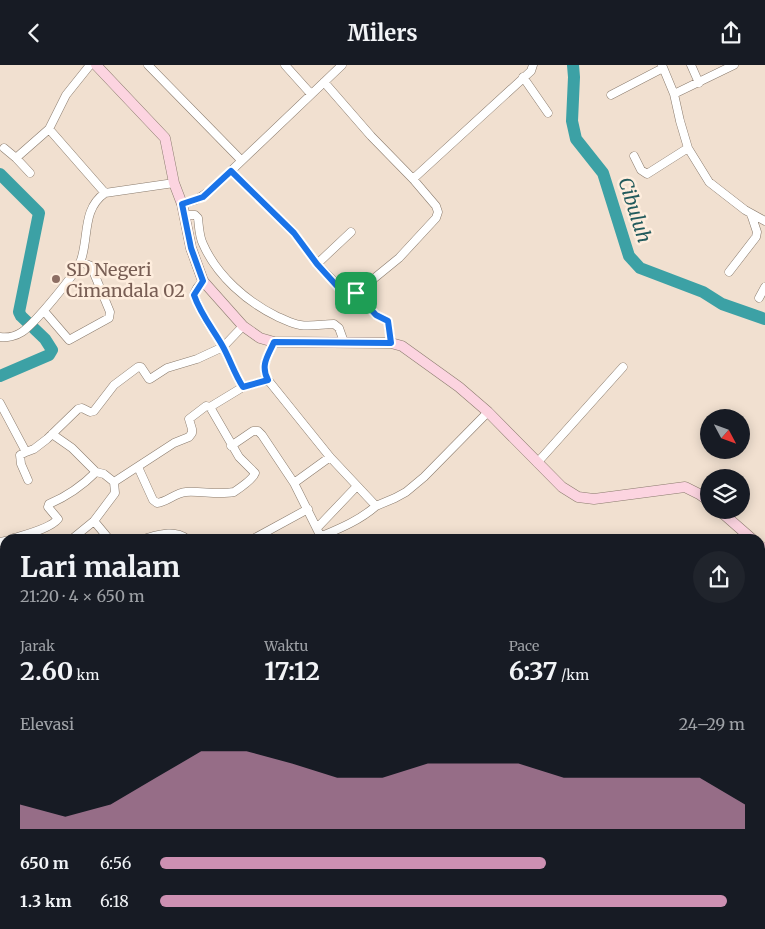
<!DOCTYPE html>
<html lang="id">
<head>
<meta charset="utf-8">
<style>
  :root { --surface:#171b24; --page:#20242c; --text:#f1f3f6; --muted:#9ea1a6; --accent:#cd90b2 }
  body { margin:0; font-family:Merriweather,serif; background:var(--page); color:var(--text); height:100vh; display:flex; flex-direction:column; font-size:19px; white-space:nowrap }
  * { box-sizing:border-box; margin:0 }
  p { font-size:16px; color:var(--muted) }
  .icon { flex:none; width:28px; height:28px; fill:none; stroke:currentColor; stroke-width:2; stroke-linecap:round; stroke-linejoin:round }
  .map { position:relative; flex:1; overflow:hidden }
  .panel { position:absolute; left:0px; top:469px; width:765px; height:396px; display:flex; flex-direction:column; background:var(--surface); border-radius:15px 15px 0 0; box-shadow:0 2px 12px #0003 }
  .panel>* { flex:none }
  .needle { width:32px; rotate:131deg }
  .tools { position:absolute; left:700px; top:344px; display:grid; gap:10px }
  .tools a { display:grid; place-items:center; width:50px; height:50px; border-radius:50%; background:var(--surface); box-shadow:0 2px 12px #0003; font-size:25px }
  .pin { position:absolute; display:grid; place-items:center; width:42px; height:42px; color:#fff; margin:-21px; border-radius:10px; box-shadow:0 2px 8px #0006 }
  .round { display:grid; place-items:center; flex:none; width:52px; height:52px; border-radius:26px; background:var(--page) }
  .headline { display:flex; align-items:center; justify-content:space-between; height:85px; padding:0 20px }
  h1 { font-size:28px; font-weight:700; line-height:38px }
  .stats { display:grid; grid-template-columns:repeat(3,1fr); gap:8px; height:85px; padding:5px 20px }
  .stats div { display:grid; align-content:center }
  .stats b { font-size:25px; font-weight:700 }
  .stats small { font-size:14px; font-weight:400 }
  .stats p { font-size:14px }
  .chart { height:140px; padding:10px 20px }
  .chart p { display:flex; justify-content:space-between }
  .chart svg { width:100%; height:90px; margin-top:5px; fill:var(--accent); opacity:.7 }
  ul { padding:0 20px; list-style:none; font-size:16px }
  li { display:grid; grid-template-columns:80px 60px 1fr; align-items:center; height:38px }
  li i { height:12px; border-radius:6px; background:var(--accent) }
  header { display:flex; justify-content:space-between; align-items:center; height:65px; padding:0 20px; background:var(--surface); font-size:22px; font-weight:700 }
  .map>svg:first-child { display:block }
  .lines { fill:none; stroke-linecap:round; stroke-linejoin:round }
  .river { stroke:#3ca1a5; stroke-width:12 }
  .street-casing { stroke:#8a7b6d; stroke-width:9 }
  .secondary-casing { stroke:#8a7b6d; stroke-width:11 }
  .street { stroke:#fff; stroke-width:8 }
  .secondary { stroke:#fcd4e0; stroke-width:10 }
  .route-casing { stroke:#fff; stroke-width:10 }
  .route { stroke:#1a73e8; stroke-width:6 }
  .education-dot { fill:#8d6e63; stroke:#feeddd; stroke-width:2 }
  .labels { text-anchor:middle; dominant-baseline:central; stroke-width:5; stroke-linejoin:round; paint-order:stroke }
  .education-label { font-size:18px; fill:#785e54; stroke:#feeddd; text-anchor:start }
  .water-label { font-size:19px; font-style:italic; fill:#225a5c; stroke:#feeddd }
</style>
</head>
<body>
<header><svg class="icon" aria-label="back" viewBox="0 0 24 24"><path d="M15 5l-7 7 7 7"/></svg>Milers<svg class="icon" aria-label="share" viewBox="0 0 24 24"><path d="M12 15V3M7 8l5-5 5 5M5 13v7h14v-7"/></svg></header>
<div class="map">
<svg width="765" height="864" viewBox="0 0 765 864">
  <rect width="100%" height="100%" fill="#f1e0d0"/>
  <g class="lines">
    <path class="river" d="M573,0L574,12L572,56L576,74L603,108L629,191L640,203L703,227L722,239L765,254
      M0,109L39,148L19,247L21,251L45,274L52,285L49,290L0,311
      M0,581L5,582
      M485,864L486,860"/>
    <defs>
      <path id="street" d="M148,0L241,95
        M285,0L311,29
        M662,0L674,29
        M691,0L699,18
        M734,0L674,29L680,56L688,83L709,117L745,145L765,156
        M523,12L548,48
        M611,30L663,3
        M49,64L105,128
        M4,83L16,93L49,64L66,30L90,0
        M634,91L641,105L647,109L688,83
        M16,93L30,108
        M231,106L294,168L317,199L350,233L399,193L436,153L438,147L436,141L413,114L371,71L324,17
        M413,114L531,6L533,0
        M182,139L196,135L211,125L342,0
        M184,150H195L198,153C199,161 199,171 203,179C217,211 247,237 278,252C286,255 292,259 300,260C311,262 323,259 334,259L339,263L344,277
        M317,199L351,167
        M729,207L756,172L757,167L751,149
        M203,216L197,223L194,229C200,248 212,264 222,280C230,294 234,309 243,322
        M356,228L376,250L388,256L391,278
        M759,233L765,222
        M44,246L69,275L109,253L110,247L91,201L81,197
        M0,272C7,273 16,271 22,267C34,259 77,208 81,195C89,172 82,144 105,128L174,118
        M274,277C268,291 260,300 268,315L330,392L376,441L395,433L406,427L424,412L488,347
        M0,338L26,387L34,384L47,374L78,344L82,343L90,347L94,346L114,320L138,302H141L149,314H150L167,303L197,294L223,282L243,261
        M52,369L72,383L96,407
        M231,381L253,366H258L262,370L294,418L322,474
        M26,387L20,390L21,399L28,415
        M537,398L623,302
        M138,402L153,435L157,438C167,437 175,428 186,427C202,426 218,430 234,427C240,423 253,414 255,408L239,392L210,342
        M96,407L104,409L114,417
        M114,417L174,378L189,372L192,368V364L189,354L206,341L210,342L243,322L268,315
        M294,418L330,392
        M94,456L109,474
        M317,463L357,421
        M322,471C341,463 360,455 376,441
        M11,474C23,470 50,464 58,454L48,442L49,439C68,431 82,421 96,407
        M72,474L94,456L115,428L114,417
        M143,474C158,470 174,464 187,474
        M253,474L308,444
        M0,477L5,476
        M0,526L5,523
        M0,682L5,679
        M122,860L124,864
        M305,860L311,864
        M402,864L405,860"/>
      <path id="secondary" d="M96,0L165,73L174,118L182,139L191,183L203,216L243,261L260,273L274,277L391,278L402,281L459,322L488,347L562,422L578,432L594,434L685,422L699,429L709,436
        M719,445L752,474
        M760,481L765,485"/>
    </defs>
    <use href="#street" class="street-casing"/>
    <use href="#secondary" class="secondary-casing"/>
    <use href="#street" class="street"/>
    <use href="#secondary" class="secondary"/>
  </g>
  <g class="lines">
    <defs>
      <path id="route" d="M231,106L294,168L317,199L347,232L350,233L356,228L376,250L388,256L391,278L274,277C268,291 260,300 268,315L243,322C234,308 230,294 222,280C212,263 200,248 194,230L203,216L191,183L182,139L203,132Z"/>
    </defs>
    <use href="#route" class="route-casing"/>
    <use href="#route" class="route"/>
  </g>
  <circle class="education-dot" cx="56" cy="214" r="5"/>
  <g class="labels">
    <g class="education-label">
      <text x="66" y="204">SD Negeri<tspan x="66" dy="21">Cimandala 02</tspan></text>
    </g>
    <g class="water-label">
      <text transform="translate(635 145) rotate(72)">Cibuluh</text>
    </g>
  </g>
</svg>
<div class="tools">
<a><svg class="needle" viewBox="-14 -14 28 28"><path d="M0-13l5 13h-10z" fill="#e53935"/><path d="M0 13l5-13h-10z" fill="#9ea1a6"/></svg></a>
<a><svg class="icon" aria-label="layers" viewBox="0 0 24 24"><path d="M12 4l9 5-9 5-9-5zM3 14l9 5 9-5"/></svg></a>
</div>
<div class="pin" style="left:356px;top:228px;background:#1e9e55"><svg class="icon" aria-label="arrive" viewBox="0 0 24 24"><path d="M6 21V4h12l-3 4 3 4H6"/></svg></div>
<section class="panel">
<div class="headline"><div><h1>Lari malam</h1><p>21:20 · 4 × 650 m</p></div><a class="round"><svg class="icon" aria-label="share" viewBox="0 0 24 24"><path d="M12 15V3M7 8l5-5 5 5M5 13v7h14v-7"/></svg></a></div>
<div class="stats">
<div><p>Jarak</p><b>2.60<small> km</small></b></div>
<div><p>Waktu</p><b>17:12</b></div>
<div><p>Pace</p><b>6:37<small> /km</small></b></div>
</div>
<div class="chart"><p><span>Elevasi</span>24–29 m</p>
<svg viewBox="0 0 160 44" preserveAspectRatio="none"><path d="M0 44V32L10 38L20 32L30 19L40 6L50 6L60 12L70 19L80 19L90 12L100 12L110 12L120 19L130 19L140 19L150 19L160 32V44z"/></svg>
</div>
<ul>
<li><b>650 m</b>6:56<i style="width:66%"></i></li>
<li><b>1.3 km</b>6:18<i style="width:97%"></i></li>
</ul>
</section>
</div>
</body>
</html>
